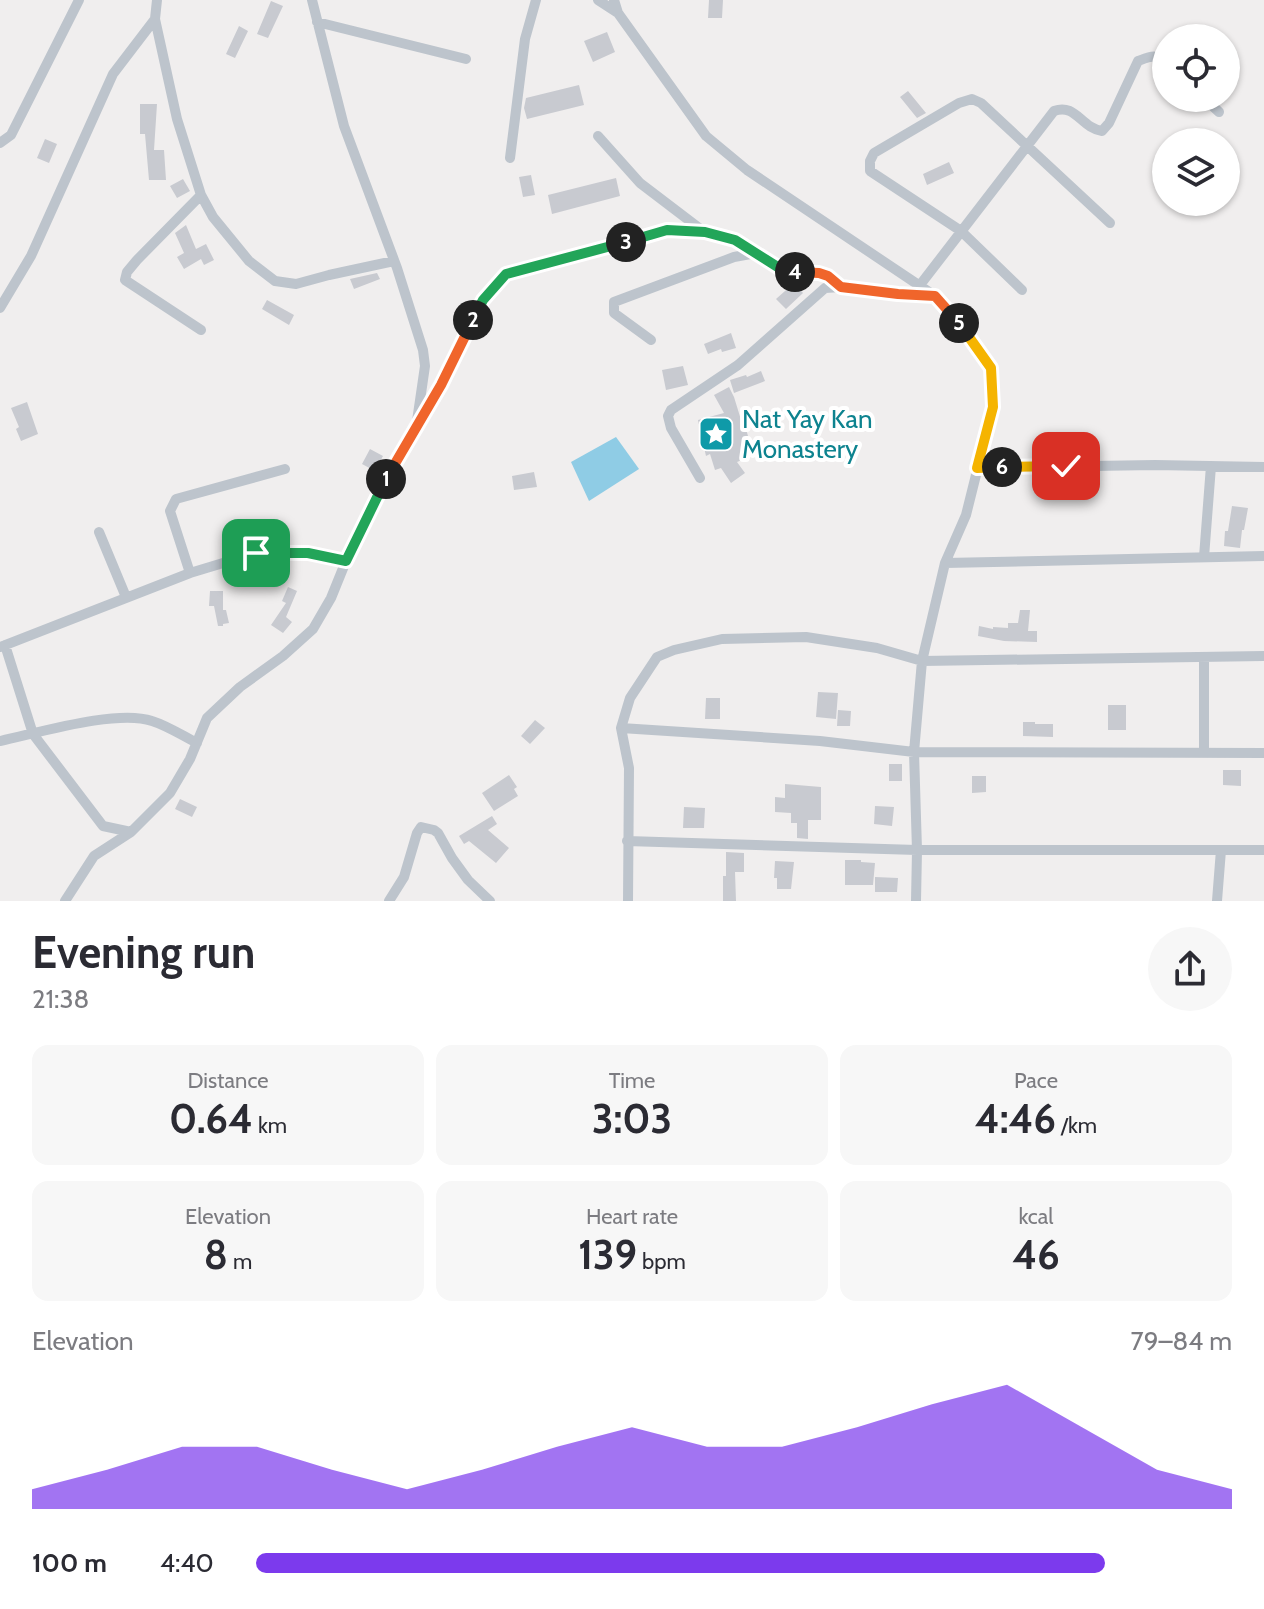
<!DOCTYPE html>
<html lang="en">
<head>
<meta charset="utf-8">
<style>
  :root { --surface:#fff; --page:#f7f7f7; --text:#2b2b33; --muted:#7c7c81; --accent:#7c3aed }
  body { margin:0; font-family:Cabin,sans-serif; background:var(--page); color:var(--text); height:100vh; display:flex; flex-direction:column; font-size:30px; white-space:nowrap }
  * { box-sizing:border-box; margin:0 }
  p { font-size:26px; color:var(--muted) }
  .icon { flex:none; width:44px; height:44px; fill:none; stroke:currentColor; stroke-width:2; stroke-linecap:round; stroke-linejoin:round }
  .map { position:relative; height:901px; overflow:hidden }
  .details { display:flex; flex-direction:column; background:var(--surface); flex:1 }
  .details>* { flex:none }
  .tools { position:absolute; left:1152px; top:24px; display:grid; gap:16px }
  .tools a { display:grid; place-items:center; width:88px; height:88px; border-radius:50%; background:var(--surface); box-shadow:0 2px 6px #0004; font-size:40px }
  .pin { position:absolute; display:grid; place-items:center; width:68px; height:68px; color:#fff; margin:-34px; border-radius:16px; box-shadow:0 4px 12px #0006 }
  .km { position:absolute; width:40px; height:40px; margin:-20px; border-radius:50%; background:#222; color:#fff; font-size:22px; line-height:40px; text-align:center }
  .round { display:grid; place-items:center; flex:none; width:84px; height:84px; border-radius:42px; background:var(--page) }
  .summary { display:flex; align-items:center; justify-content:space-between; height:136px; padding:0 32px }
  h1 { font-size:44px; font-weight:700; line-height:60px }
  .metrics { display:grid; grid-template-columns:repeat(3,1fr); gap:12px; height:136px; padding:8px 32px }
  .metrics div { display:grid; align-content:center; border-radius:16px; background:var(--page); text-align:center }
  .metrics b { font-size:40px; font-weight:700 }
  .metrics small { font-size:22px; font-weight:400 }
  .metrics p { font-size:22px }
  .chart { height:224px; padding:16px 32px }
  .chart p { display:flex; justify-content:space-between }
  .chart svg { width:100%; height:144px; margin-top:8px; fill:var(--accent); opacity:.7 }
  ul { padding:0 32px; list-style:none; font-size:26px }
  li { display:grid; grid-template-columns:128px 96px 1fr; align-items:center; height:60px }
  li i { height:20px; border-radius:10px; background:var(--accent) }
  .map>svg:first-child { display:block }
  .water { fill:#8fcce5 }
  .building { fill:#c8cad0 }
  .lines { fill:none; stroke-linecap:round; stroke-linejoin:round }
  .street { stroke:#bdc4cc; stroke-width:10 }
  .split-1-casing { stroke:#fff; stroke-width:16 }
  .split-2-casing { stroke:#fff; stroke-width:16 }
  .split-3-casing { stroke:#fff; stroke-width:16 }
  .split-4-casing { stroke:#fff; stroke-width:16 }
  .split-5-casing { stroke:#fff; stroke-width:16 }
  .split-6-casing { stroke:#fff; stroke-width:16 }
  .split-7-casing { stroke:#fff; stroke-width:16 }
  .split-1 { stroke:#22a559; stroke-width:10 }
  .split-2 { stroke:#f0652b; stroke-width:10 }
  .split-3 { stroke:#22a559; stroke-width:10 }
  .split-4 { stroke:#22a559; stroke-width:10 }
  .split-5 { stroke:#f0652b; stroke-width:10 }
  .split-6 { stroke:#f5b400; stroke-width:10 }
  .split-7 { stroke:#f5b400; stroke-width:10 }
  .labels { text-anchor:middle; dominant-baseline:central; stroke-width:8; stroke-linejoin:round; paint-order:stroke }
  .culture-label { font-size:26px; fill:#0d838f; stroke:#fff; text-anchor:start }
</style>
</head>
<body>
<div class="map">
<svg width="1264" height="901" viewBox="0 0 1264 901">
  <rect width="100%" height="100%" fill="#f0eeee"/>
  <path class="water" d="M616,437L639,469L589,501L571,462Z"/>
  <path class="building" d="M709,0H723L722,18H708Z
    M271,1L283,6L268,38L257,34Z
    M239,26L248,31L235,58L226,54Z
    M607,32L615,52L593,62L584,41Z
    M579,85L584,105L527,119L524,108L526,98Z
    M908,91L926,113L917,118L900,97Z
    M140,104H157L154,150H164L166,180H149L145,134H140Z
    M45,139L57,144L49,163L37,158Z
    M949,162L954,173L927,185L923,174Z
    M531,175L535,195L523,197L519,177Z
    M616,178L620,196L552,214L548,195Z
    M183,179L190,191L177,198L170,186Z
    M186,225L196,249L206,244L214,260L204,265L201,259L184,269L177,257L184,253L175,233Z
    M377,273L380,279L354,289L350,279Z
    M794,283L803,293L786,309L776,299Z
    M267,300L294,315L289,325L262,309Z
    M731,333L736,348L722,352L721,349L708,354L704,344Z
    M683,366L688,385L666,390L662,370Z
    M761,371L765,381L734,393L730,380L746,375L747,377Z
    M729,387L734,397L742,423L744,422L750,443L744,444L749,457L737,462L745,473L731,483L721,468L715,470L710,454L706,456L698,420L724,413L714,395Z
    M27,402L38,434L21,441L16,429L19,427L11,408Z
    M370,449L383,456L375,471L362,464Z
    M534,472L537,487L514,490L512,476Z
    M1232,506L1248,508L1244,530H1242L1240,548L1224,546L1225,531H1228Z
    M288,587L297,591L286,617L292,622L283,633L271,625L286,603L282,601Z
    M210,591H223V610H226L229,623L223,624V626H218L214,606H209Z
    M1020,610H1030L1028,631H1037V642L1004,641L978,636L979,626L993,629V627L1008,628V623H1018Z
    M818,692L838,693L836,719L816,717Z
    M706,698H720V719H705Z
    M1108,705H1126V730H1108Z
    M838,710L851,711L850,726H837Z
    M535,720L545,728L530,744L521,736Z
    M1023,722H1035V724H1053V737L1023,736Z
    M889,764H902V781H889Z
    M1223,770H1241V786L1223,785Z
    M509,775L517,787L514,789L518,796L494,811L482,793Z
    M972,776H986V792L972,793Z
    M785,784L821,787V820H808V839L797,838V823H791V813L775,812V797L785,798Z
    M180,799L197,807L192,817L175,809Z
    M875,806L894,807L892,826L874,824Z
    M684,807L705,808L704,828H683Z
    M492,816L497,824L488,830L509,848L496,863L469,841L464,844L459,836Z
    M726,852L744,853V872H735L736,901H723V876H726Z
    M845,860H861V862L875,863L873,885H845Z
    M775,861L794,862L791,889H777V878H774Z
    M875,877L898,878L897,892H875Z"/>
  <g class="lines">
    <path class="street" d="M312,0L344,126L397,268L423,350L425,366L417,421
      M598,0L618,13
      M614,0L618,13L706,136L747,170L935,296L953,315L991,368L993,407L966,515L945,563L922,661L914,752L917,850L916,901
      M155,19L177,119L201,195L213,217L249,261L275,281L296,284L329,275L394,261
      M317,22L466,59
      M1204,98L1219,112
      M598,136L640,183L703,231
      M0,143L11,135L79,0
      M510,158L525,39L536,0
      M201,195L137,260L127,272L125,280L201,330
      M920,285L1054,111C1076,103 1081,128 1102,131L1109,123L1138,61C1149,57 1157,53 1166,62
      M1022,290L961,231L870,171V161L874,153L959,103L972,99L981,103L1110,223
      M0,308L31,256L113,74L155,19L157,0
      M651,340L614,313V302L734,257L756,253L784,271L819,273L828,276L841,287
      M977,468L1155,465L1264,467
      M700,478L671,428L668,416L671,410L738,365L825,288L841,287L898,294L933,295
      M99,532L126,597
      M1204,557L1211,466
      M945,563L1264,556
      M190,573L170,511L176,499L285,469
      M5,645L33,734L103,826L131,832
      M0,647L190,573L256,553H308L346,561
      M1204,657V752
      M621,728L820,741L914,752L1264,753
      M0,741C38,733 117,709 152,721C168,726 183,736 197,743
      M627,841L917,850H1264
      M65,901L94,856L131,832L170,793L190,759L207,718L240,687L283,656L313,629L331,598L346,561L390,472L441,385L483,300L506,274L599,250L667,230L705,232L735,240L756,253
      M389,901L404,877L417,833L421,827L434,830L438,833L452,858L468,880L490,901
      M628,901L629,768L621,728L630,698L657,657L674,650L722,639L806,637L877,648L922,661L1264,656
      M1217,901L1221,850"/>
  </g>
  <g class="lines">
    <defs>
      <path id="split-1" d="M256,553H308L346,561L386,479"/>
      <path id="split-2" d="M386,479L441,385L473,320"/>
      <path id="split-3" d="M473,320L483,300L506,274L626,242"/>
      <path id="split-4" d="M626,242L667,230L705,232L735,240L784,271L795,272"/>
      <path id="split-5" d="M795,272L819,273L828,276L841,287L898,294L935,296L959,323"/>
      <path id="split-6" d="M959,323L991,368L993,407L977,468L1002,467"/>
      <path id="split-7" d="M1002,467L1066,466"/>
    </defs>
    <use href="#split-1" class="split-1-casing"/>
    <use href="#split-2" class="split-2-casing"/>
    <use href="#split-3" class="split-3-casing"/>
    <use href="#split-4" class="split-4-casing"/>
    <use href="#split-5" class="split-5-casing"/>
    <use href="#split-6" class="split-6-casing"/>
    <use href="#split-7" class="split-7-casing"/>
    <use href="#split-1" class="split-1"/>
    <use href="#split-2" class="split-2"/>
    <use href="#split-3" class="split-3"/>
    <use href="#split-4" class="split-4"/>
    <use href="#split-5" class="split-5"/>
    <use href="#split-6" class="split-6"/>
    <use href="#split-7" class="split-7"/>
  </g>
  <defs>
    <symbol id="sight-square" viewBox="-11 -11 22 22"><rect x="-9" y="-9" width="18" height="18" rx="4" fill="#0f9aa8" stroke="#fff"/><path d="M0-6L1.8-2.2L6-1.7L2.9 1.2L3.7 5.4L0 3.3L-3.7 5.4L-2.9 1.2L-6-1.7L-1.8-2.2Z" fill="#fff"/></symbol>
  </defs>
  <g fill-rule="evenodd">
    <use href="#sight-square" x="696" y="414" width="40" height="40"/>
  </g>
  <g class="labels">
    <g class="culture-label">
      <text x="742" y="419">Nat Yay Kan<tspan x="742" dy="30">Monastery</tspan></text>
    </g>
  </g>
</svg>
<div class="tools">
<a><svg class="icon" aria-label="locate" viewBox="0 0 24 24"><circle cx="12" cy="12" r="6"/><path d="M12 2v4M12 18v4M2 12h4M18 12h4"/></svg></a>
<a><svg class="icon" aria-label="layers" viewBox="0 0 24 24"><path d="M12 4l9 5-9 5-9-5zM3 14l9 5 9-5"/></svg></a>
</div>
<div class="pin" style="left:256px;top:553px;background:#1e9e55"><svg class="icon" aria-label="arrive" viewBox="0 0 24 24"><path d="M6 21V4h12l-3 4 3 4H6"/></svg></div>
<div class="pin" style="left:1066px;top:466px;background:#d93025"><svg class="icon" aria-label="check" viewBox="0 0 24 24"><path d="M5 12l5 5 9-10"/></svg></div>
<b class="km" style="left:386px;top:479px">1</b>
<b class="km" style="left:473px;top:320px">2</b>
<b class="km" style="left:626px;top:242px">3</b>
<b class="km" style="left:795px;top:272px">4</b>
<b class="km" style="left:959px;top:323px">5</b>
<b class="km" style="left:1002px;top:467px">6</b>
</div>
<section class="details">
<div class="summary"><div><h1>Evening run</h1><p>21:38</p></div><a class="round"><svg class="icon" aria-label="share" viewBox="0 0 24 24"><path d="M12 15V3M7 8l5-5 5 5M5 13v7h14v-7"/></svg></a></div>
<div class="metrics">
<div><p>Distance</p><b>0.64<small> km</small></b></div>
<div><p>Time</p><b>3:03</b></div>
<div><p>Pace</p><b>4:46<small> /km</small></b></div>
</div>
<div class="metrics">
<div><p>Elevation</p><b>8<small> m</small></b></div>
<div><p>Heart rate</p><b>139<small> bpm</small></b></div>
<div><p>kcal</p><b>46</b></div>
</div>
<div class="chart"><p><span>Elevation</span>79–84 m</p>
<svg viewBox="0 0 160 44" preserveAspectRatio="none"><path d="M0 44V38L10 32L20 25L30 25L40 32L50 38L60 32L70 25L80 19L90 25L100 25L110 19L120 12L130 6L140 19L150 32L160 38V44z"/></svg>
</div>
<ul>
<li><b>100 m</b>4:40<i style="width:87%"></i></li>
</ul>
</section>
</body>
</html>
